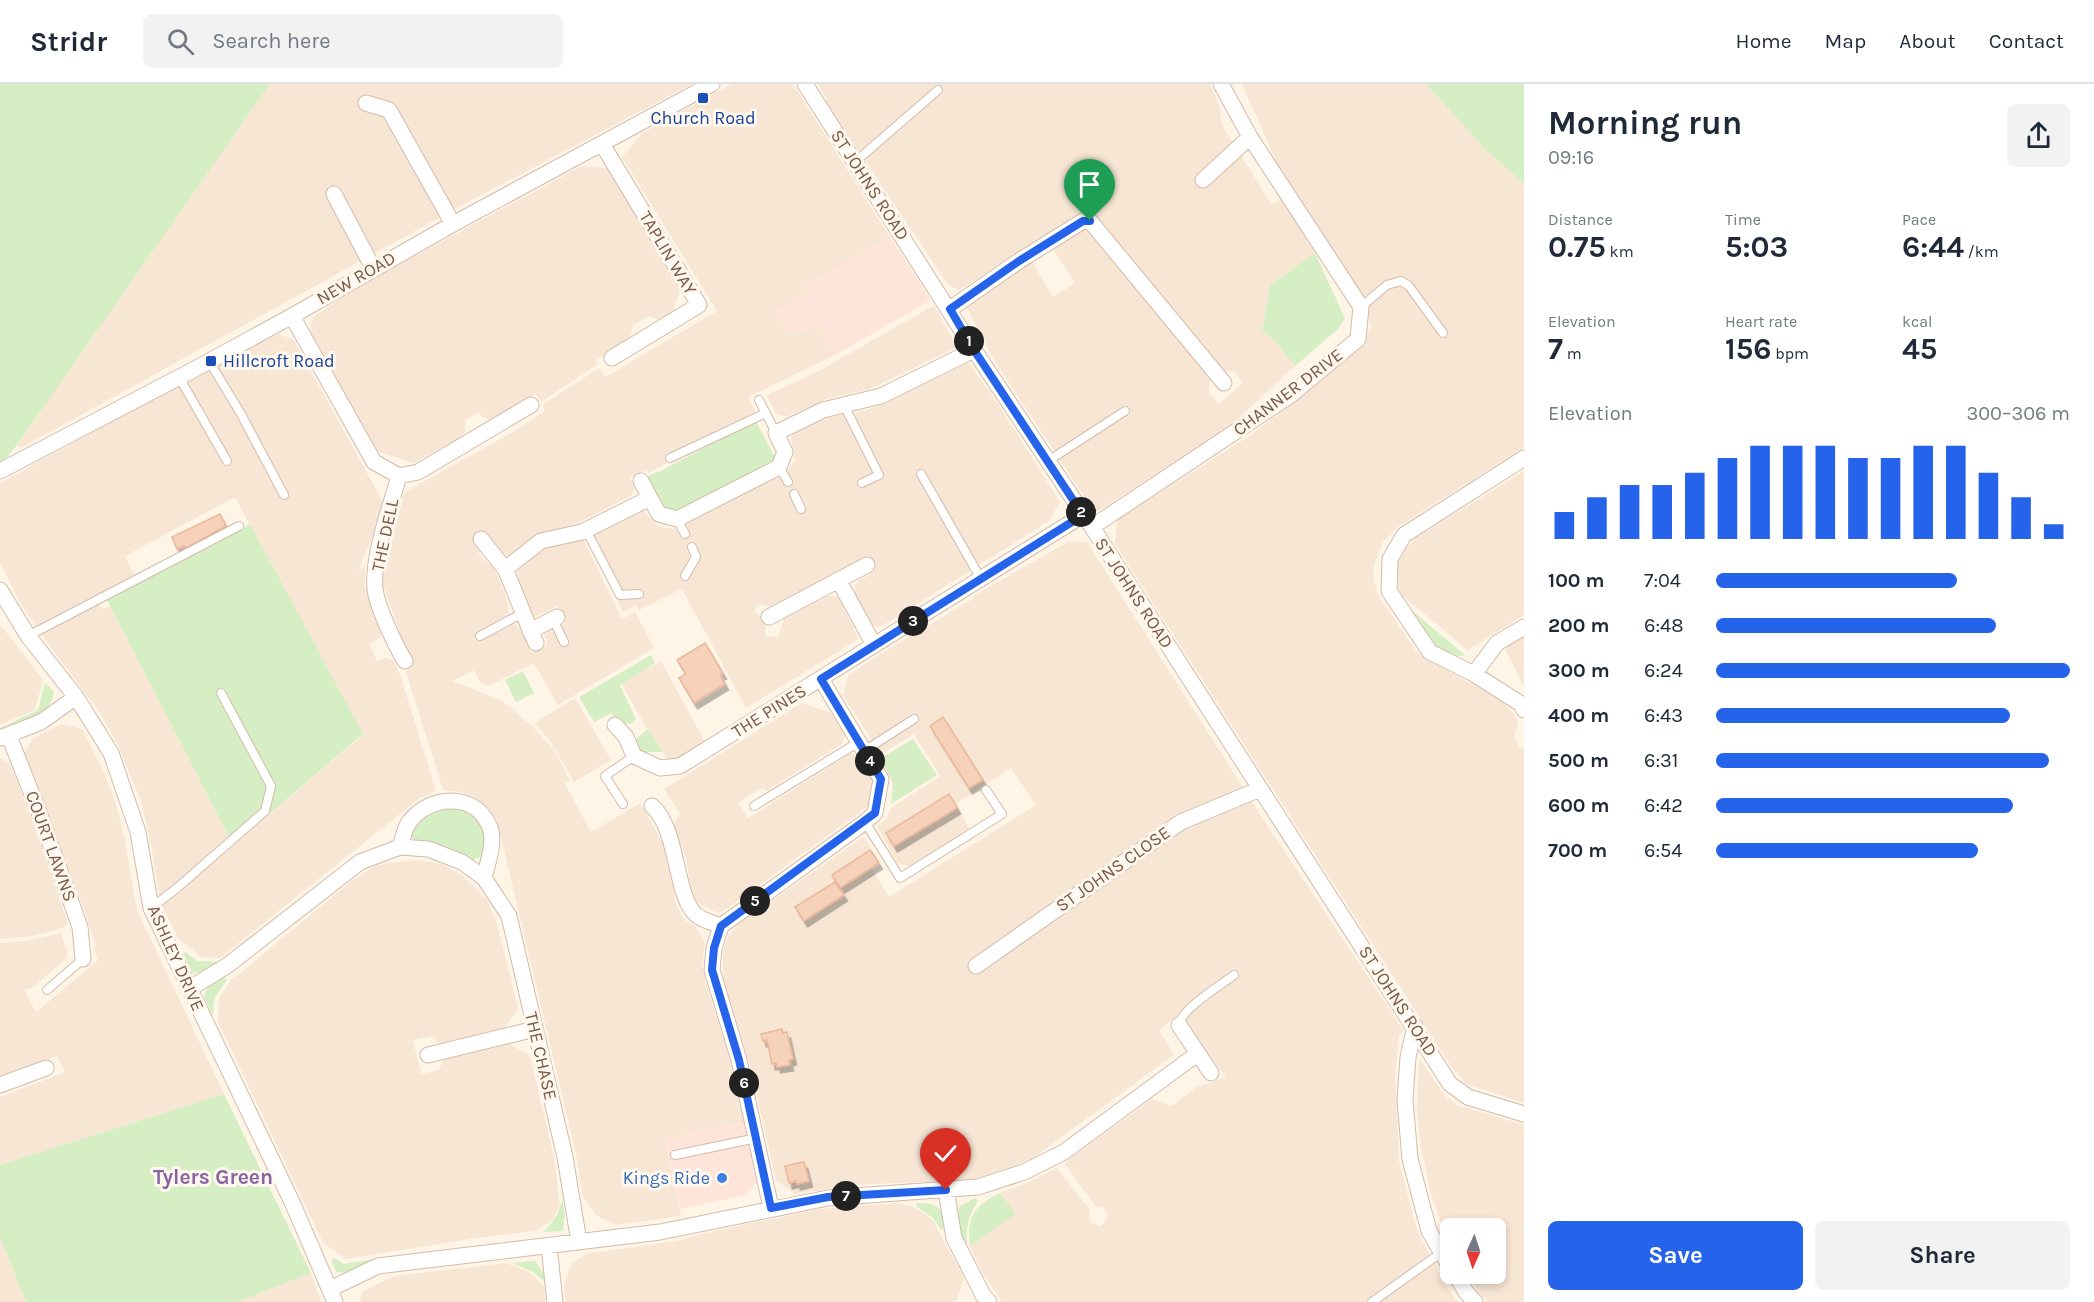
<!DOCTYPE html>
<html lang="en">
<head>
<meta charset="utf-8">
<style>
  :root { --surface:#fff; --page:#f2f2f3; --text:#1f2937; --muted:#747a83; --line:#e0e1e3; --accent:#2563eb }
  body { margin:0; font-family:Karla,sans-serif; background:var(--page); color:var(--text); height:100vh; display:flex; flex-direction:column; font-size:22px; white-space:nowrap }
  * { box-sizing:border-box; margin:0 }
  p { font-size:20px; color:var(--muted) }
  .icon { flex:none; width:33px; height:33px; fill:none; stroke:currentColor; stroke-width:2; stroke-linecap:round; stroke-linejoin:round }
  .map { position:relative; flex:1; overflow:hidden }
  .sheet { display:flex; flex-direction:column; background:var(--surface); width:570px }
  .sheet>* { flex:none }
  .needle { width:39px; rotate:183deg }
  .tools { position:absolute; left:1440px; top:1134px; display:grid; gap:12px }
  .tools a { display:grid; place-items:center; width:66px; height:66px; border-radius:9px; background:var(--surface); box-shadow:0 3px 9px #0003; font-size:30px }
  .pin { position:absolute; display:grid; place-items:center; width:51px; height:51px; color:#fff; margin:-62px -26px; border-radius:50% 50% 50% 0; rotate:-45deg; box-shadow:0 0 6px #0007 }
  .pin .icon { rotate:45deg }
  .km { position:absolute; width:30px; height:30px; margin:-15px; border-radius:50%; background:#222; color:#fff; font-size:16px; line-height:30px; text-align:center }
  .round { display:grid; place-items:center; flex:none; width:63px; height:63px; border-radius:9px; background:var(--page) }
  .head { display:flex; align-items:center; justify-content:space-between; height:102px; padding:0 24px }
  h1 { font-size:33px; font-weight:700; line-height:45px }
  .stats { display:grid; grid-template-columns:repeat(3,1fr); gap:9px; height:102px; padding:6px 24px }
  .stats div { display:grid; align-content:center }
  .stats b { font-size:30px; font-weight:700 }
  .stats small { font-size:16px; font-weight:400 }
  .stats p { font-size:16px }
  .chart { height:168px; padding:12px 24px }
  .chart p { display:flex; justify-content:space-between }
  .chart svg { width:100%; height:108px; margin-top:6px; stroke:var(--accent); stroke-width:6 }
  .cta { display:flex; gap:12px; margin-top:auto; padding:12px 24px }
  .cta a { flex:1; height:69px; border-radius:9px; background:var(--accent); color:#fff; font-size:24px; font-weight:700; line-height:69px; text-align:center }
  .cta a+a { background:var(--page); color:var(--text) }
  ul { padding:0 24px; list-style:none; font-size:20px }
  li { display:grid; grid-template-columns:96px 72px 1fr; align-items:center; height:45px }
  li i { height:15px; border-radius:8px; background:var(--accent) }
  header { display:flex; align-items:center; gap:36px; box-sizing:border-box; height:84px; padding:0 30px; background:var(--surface); border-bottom:2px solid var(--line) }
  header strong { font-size:28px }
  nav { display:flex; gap:33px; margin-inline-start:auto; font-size:21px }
  .search { width:420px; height:54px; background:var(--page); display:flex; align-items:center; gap:15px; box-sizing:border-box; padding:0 21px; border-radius:9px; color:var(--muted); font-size:22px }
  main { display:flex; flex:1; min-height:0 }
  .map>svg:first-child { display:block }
  .residential { fill:#f7e6d4 }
  .commercial { fill:#ffe4da }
  .green { fill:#d6eec3 }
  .building { fill:#f7d2bb; stroke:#ecb79a; stroke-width:1.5; filter:url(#shadow) }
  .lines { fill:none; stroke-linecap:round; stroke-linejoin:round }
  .service-casing { stroke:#d3bbaa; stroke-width:10 }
  .minor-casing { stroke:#d3bbaa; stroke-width:17 }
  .service { stroke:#fff; stroke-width:8 }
  .minor { stroke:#fff; stroke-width:15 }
  .route-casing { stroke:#fff; stroke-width:12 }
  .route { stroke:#2563eb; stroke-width:8 }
  .transit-dot { fill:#1a4fb4; stroke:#fff8ef; stroke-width:2 }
  .shop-dot { fill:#3f7fe0; stroke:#fff8ef; stroke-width:2 }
  .labels { text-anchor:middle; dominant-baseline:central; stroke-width:6; stroke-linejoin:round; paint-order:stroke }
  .transit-label { font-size:18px; fill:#164399; stroke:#fff8ef }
  .street-label { font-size:18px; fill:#7c5947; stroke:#fff8ef }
  .shop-label { font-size:18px; fill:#366cbe; stroke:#fff8ef; text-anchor:end }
  .quarter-label { font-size:21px; font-weight:bold; fill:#89639f; stroke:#fff8ef }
</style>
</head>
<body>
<header>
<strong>Stridr</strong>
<div class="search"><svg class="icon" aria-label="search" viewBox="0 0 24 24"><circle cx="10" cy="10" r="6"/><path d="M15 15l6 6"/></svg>Search here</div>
<nav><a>Home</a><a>Map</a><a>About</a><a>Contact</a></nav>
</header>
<main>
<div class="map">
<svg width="1524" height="1218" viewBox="0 0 1524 1218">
  <defs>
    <filter id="shadow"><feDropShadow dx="3.5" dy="6" stdDeviation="0" flood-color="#0004"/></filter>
  </defs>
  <rect width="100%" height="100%" fill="#fff5e7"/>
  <path class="residential" d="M270,0H692L455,125L21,364L17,361Z
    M732,0H793L890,153L805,202L809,209L795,245L798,249L818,240L835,271L748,313L757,331L648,389L646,386L630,394L634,403L632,411L514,472L504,471L490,458L478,470L493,484L497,491L506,513L510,531L515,540L523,548L532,569L548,560L544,550L546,548L565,538L557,522L535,533L531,532L517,489L518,485L546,464L583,455L622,535L635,528L654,564L558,621L534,579L489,602L480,598L474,586L452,597L501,616L531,641L553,665L570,696L565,700L591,748L640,719L662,757L671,784L676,821L685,836L696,843L705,860L702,881L706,900L727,966L744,1038L664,1054L681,1132L616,1141L597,1132L583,1113L576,1070L497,736L489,725L476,714L462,708L443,706L406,588L412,582L382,498L383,476L390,463L405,408L515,347L545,327L542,321L599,284L605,293L717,227L622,73L642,49Z
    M817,0H1210L1218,18L1223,43L1272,121L1284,112L1302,139L1315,169L1270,201L1262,247L1274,255L1295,282L1243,330L1216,351L1095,429L994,276L965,220L1032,178L1053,213L1075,199L1053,165L1082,146L1088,145L1210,295L1209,309L1219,320L1243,299L1235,288L1221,286L1089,123L960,206L949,202L826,18L827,15Z
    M1242,0H1426L1486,66L1524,100V363L1399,442L1383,458L1374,481L1373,493L1378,511L1416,567L1426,575L1501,616L1514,630L1518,639L1514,652L1520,664L1524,665V1019L1466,1000L1451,982L1115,460L1117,436L1252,350L1316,300L1364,255L1372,244L1368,232L1285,97Z
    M582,82L606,84L681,204L671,232L662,237L649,232L633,241L630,256L595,277L597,281L541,318L535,310L492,336L483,334L479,328L465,336V348L462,352L413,379L376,367L310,246L312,234L346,210L372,195Z
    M934,221L957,263L870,305L827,315L786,333L776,330L767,311L819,287Z
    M279,250L294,256L384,420L377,443L358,486L365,482V501L369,517L381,549L380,554L369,560L377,577L385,574L394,577L401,593L436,707L420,714L220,874L201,873L178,854L162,822L363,651L235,413L125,472L134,491L36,543L19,517L0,478V399L239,268Z
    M968,279L993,312L1060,418L1049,437L882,542L874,543L854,509L855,501L859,496L871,490L865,474L772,523L758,520L754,528L761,532L765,539V552L778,553L784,535L828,512H834L838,513L859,555L746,624L682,505L639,526L636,521L623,528L587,454L643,427L659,443L675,445L786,389L795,376L791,354L795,349L831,333L853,329L857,334L855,329L882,321Z
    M1524,387V531L1468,566L1400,510L1397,493L1398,481L1404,467L1416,454Z
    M1068,458H1087L1263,735L1404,947L1399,951L1395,992L1399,1077L1415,1140L1422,1156L1447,1204L1458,1218H1002L982,1188L970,1162L1016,1130L1000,1109L1027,1099L1057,1084L1089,1125L1090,1130L1089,1135L1093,1140L1100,1142L1106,1137L1107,1128L1103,1123L1098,1124L1095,1121L1064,1079L1152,1015L1171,1022L1195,1004L1226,993L1178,931L1159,946L1174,971L1033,1074L1011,1083L971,1096L850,1101L795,1110L776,1096L750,981L723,893V869L726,857L737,841L863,753L880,778L871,784L889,813L1036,721L1011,684L957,719L971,750L916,784L897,779L877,742L886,735L891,724L940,692L914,650L881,670L843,612L848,592L874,574L974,514L973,512Z
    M98,518L102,525L110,522L230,755L160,815L151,760L142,720L118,661L101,630L40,549Z
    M0,540L43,596L35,626L0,641Z
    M1524,552V603L1505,564Z
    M661,577L705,658L691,668L669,678L643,638L621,599Z
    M575,614L611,676L574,698L552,660L535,639Z
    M802,619L831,629L845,651L842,660L766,707L763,703L738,719L748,734L851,669L859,671L872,695L874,705L870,721L725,826L718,829L692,816L686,773L673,741L680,729L664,705Z
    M62,640L82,645L105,691L117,723L125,757L137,826L224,1010L0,1081V1013L65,988L57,972L0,993V859L19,858L61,849L68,869L67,874L33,903L24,906L36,928L98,876L94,864L96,862L82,820L24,669L33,654Z
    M0,674L10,680L32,735L68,839L63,844L32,852L0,855Z
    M417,776L441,780L461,790L487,816L496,836L518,925L504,944L439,959L432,952L413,956L421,990L439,986L443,976L510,960L530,972L554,1073L560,1121L552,1137L536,1147L483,1153L346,1175L323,1159L218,938L219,914L233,893L238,891L349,799L375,782L388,779Z
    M1419,974L1445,1012L1457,1021L1524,1041V1218H1488L1478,1208L1467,1190H1496V1144H1450V1160L1440,1136L1430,1107L1420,1058L1417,1026Z
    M895,1119L910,1122L921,1127L933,1137L964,1194L957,1216L954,1218H566L564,1202L571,1181L585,1170L676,1157L701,1150L820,1125Z
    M0,1153L26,1218H0Z
    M506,1179L529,1188L544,1202L546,1218H360L362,1208L394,1192Z
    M311,1189L321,1218H237Z"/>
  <path class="commercial" d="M890,153L931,216L835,271L818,240L797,249L795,245L788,248L774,226L809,209L805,201Z
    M744,1038L757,1098L745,1111L680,1125L664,1054Z"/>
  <path class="green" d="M0,0H270L17,361L4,377L0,379Z
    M1426,0H1524V100L1486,66Z
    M1315,169L1345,234L1338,245L1295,282L1274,255L1262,247L1270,201Z
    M755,336L774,371V377L676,427H666L661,423L646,396L649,391L661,387Z
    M250,440L363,650L162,822L160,815L230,755L106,514Z
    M1404,520L1465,571L1450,574L1430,562Z
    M651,571L655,579L620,601L636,635L630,640C621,639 617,637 611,629L594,638L579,613Z
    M523,587L534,609L516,618L505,596Z
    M45,599L54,607C52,617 49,624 42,630L0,649V644L38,626Z
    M648,645L663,668H639L635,661L636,655Z
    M913,655L937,691L891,720L893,699L881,674Z
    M437,723C445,723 459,723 466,726C483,736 487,754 483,772L472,776L419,760C412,755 409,751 411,742Z
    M185,868L198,877L219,878C210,885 203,891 192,888L183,870Z
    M224,892L227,896L214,915L213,932L204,913L207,904Z
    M224,1010L311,1189L237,1218H26L0,1153V1081Z
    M1000,1109L1016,1130L970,1162C966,1133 975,1121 1000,1109Z
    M976,1114L978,1117C968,1132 966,1144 967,1161H964L958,1132L959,1122Z
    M562,1115L565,1130L563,1147L543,1148C554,1138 559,1129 562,1115Z
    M917,1119C931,1119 937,1120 946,1132L945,1145L941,1146L933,1134L916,1122Z
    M335,1174L344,1180L374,1175V1179C364,1183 350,1192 340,1188L337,1189L331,1176Z
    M535,1177L546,1192L549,1218H547L545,1198L533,1188L512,1179Z"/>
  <path class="building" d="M220,430L226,442L186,464L185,462L177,465L172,453Z
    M705,559L723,589L720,591L725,600L694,619L679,594L686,590L677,576Z
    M943,633L983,696L969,704L930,642Z
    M949,710L957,724L894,762L886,749Z
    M870,766L879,779L840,804L832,791Z
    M835,798L844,811L804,837L795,823Z
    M782,945L783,949L787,948L793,975L789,976L790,981L777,983L776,979L772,980L767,956L763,957L761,950Z
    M804,1078L809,1097L797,1100L796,1097L789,1099L785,1082Z"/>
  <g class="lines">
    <defs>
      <path id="service" d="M855,78L938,6
        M1361,223L1387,201L1401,197L1409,202L1443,249
        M209,277L241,330L284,411
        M179,293L227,377
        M759,316L776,349
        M844,321L879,391L862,399
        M670,374L766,329
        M1048,377L1125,327
        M779,383L788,398
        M921,390L981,495
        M794,410L801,425
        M677,435L685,450
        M586,446L620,511L639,510
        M685,492L696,473L692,463
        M553,535L564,558
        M28,552L239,442
        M480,552L521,530
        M864,667L914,635
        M623,720L605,692L634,672
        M754,722L859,658
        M865,738L900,794L1002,730L986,706
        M151,824L177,804L265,727L271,702L221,609
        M47,906L83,875
        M1179,941C1181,925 1221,901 1234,891
        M675,1071L757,1054
        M1372,1218L1442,1168"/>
      <path id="minor" d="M805,0L974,266L1092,443L1450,1000L1468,1013L1524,1030
        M366,19L389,26L453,140
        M602,60L699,221L612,274
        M1203,96L1250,53
        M334,110L373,184
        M950,225L1019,177L1083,137H1090L1224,299
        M292,232L374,378L399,392L418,388L531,321
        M1524,374L1404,451L1390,475L1389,507L1430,568L1474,590L1521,620L1524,626
        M0,387L195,285L292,232L453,140L712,0
        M399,392C390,424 372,472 375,505C377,522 395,561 405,577
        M641,397L650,414
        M1092,443L1292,310L1358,255L1361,223L1250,53L1221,0
        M481,455L505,485
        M839,497L874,561
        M0,506L28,552L76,613L111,669L138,748L151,824L292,1118L335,1218
        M769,533L867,481
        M530,547L557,533
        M536,559C524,534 516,509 505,485L541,457L582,448L650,414L659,430L677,435L779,383L785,368L776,349L823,326L881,312L974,266
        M1474,590L1497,559L1524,543
        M615,641L626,653L634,672L660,684L680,682L1083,431
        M9,652L37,723L80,843L83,875
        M0,654L41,638L76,613
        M652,722C680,746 674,818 699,833C705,837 714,839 721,842
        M400,763C403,755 404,744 410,737C429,712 472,708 488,739C497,755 488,777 484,794
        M976,882L1181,738L1260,705
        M189,905L228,881L360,778L400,763L428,765L462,778L484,794L509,832L565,1073L579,1158
        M1179,941L1211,989
        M1415,942L1408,973L1405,1016L1410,1075L1429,1147L1450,1183
        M428,971L535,945
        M0,1001L46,984
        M946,1106L954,1154L983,1211L989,1218
        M771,1124L739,976L712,886L714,864L721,842L865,738L875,729L881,695L821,595
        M549,1162L555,1218
        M1455,1190L1466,1208L1475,1218
        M330,1205L378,1182L660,1148L828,1114L978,1103L1024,1088L1064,1068L1197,970"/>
    </defs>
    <use href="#service" class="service-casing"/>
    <use href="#minor" class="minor-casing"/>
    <use href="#service" class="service"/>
    <use href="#minor" class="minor"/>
  </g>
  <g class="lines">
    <defs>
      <path id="route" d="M946,1106L828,1113L771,1124L739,976L712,886L714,864L721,842L875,729L881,695L821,595L1083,431L974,266L950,225L1019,177L1083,137H1090"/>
    </defs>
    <use href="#route" class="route-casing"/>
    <use href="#route" class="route"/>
  </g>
  <g class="transit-dot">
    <rect x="697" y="8" width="12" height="12" rx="3"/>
    <rect x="205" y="271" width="12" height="12" rx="3"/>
  </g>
  <circle class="shop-dot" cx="722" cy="1094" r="6"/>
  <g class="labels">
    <g class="transit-label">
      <text x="703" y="34">Church Road</text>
      <text x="223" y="277" text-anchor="start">Hillcroft Road</text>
    </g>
    <g class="street-label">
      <text transform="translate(870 101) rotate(57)">ST JOHNS ROAD</text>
      <text transform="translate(668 169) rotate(59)">TAPLIN WAY</text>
      <text transform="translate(356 194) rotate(-30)">NEW ROAD</text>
      <text transform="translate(1288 308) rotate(-37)">CHANNER DRIVE</text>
      <text transform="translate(385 451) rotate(-78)">THE DELL</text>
      <text transform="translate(1134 509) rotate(57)">ST JOHNS ROAD</text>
      <text transform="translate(769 627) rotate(-32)">THE PINES</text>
      <text transform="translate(51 762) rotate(70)">COURT LAWNS</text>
      <text transform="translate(1113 785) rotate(-35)">ST JOHNS CLOSE</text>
      <text transform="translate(176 874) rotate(66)">ASHLEY DRIVE</text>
      <text transform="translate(1398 917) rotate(57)">ST JOHNS ROAD</text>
      <text transform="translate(541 972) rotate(77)">THE CHASE</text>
    </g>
    <g class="shop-label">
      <text x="710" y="1094">Kings Ride</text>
    </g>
    <g class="quarter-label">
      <text x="213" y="1093">Tylers Green</text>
    </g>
  </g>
</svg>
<div class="tools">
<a><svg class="needle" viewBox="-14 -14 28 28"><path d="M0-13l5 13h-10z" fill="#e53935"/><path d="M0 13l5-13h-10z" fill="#747a83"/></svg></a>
</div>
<div class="pin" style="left:1090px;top:137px;background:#1e9e55"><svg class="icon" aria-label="arrive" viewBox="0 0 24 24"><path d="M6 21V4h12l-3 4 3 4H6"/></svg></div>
<div class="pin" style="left:946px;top:1106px;background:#d93025"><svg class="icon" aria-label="check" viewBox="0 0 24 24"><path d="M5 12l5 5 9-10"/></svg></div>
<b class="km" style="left:969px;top:257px">1</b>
<b class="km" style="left:1081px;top:428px">2</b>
<b class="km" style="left:913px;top:537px">3</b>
<b class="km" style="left:870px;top:677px">4</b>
<b class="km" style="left:755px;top:817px">5</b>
<b class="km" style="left:744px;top:999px">6</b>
<b class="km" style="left:846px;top:1112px">7</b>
</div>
<section class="sheet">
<div class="head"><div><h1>Morning run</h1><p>09:16</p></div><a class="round"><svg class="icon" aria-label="share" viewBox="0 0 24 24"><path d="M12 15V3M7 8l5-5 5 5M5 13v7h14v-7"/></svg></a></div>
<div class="stats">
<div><p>Distance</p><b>0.75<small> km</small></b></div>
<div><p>Time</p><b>5:03</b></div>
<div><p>Pace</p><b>6:44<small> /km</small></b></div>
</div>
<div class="stats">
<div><p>Elevation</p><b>7<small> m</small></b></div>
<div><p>Heart rate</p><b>156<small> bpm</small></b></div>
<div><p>kcal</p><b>45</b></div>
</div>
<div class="chart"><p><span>Elevation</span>300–306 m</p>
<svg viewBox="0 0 160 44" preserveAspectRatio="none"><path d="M5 44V33M15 44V27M25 44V22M35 44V22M45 44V17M55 44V11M65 44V6M75 44V6M85 44V6M95 44V11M105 44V11M115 44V6M125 44V6M135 44V17M145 44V27M155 44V38"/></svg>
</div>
<ul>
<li><b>100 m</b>7:04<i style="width:68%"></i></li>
<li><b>200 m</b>6:48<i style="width:79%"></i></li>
<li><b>300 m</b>6:24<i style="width:100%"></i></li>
<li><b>400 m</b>6:43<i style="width:83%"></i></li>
<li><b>500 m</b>6:31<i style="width:94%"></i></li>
<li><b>600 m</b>6:42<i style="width:84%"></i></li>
<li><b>700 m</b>6:54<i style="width:74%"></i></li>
</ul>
<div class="cta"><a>Save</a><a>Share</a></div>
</section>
</main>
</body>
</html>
